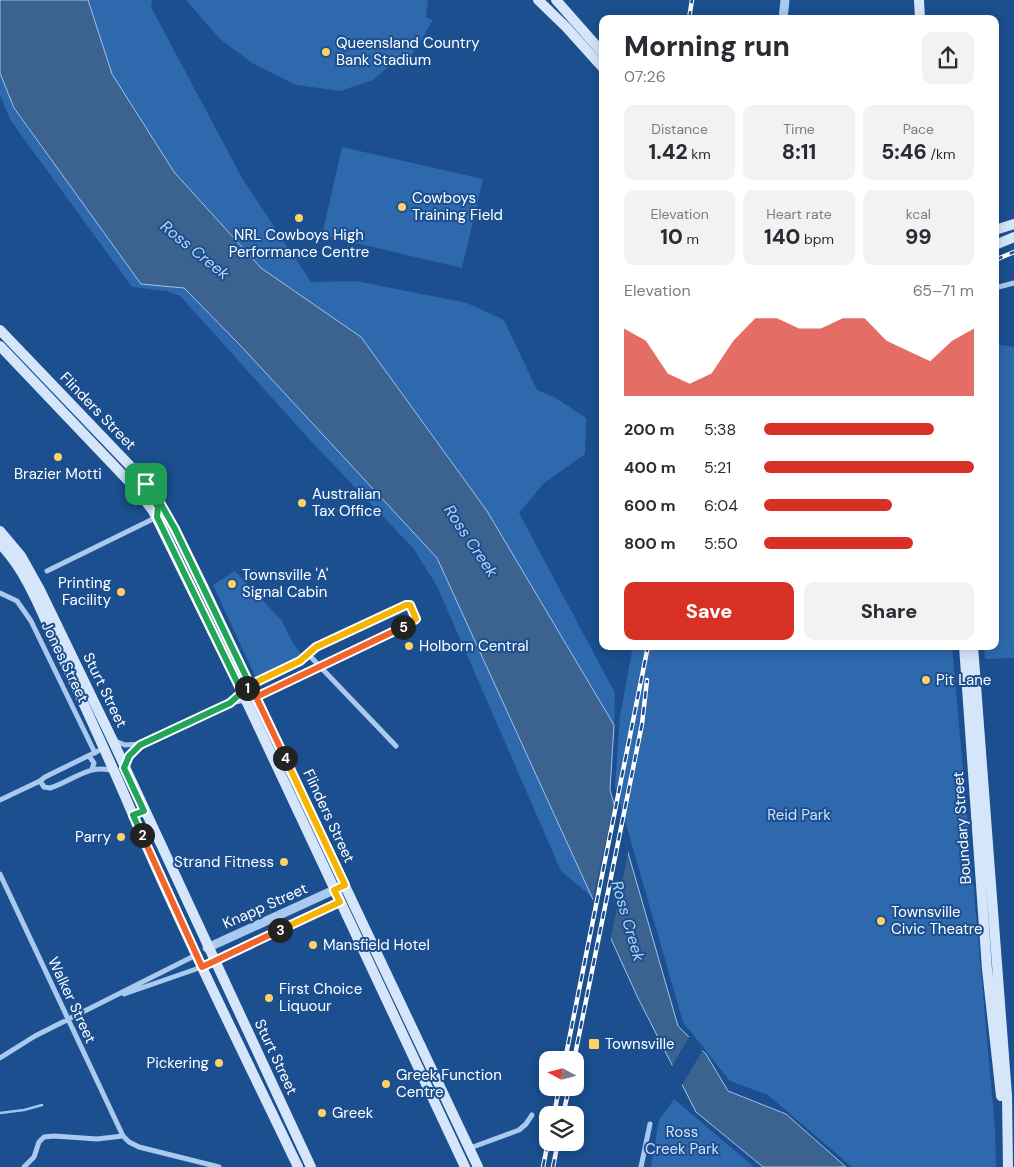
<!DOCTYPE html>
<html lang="en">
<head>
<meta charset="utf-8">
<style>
  :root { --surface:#fff; --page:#f2f2f3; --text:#2b2b33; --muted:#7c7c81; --accent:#d93025 }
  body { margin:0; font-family:"DM Sans",sans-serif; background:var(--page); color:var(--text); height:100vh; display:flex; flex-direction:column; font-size:19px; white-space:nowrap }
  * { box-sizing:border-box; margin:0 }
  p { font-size:16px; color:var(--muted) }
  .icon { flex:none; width:28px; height:28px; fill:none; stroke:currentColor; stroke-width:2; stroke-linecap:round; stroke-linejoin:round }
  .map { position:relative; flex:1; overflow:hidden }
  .panel { position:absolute; left:599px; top:15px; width:400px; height:635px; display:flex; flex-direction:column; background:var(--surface); border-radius:10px; box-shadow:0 2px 12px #0003 }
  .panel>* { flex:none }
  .needle { width:32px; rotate:277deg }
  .buttons { position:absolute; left:539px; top:1051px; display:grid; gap:10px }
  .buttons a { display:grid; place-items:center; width:45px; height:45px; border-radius:10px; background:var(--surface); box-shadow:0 2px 12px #0003; font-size:25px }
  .pin { position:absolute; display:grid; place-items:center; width:42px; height:42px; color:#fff; margin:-21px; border-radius:10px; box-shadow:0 2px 8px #0006 }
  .km { position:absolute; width:25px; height:25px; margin:-12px; border-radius:50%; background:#222; color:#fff; font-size:14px; line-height:25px; text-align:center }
  .round { display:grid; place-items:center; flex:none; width:52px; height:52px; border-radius:10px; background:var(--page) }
  .head { display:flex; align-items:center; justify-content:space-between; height:85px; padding:0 25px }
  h1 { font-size:28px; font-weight:800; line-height:38px }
  .metrics { display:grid; grid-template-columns:repeat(3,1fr); gap:8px; height:85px; padding:5px 25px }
  .metrics div { display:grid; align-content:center; border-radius:10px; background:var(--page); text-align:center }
  .metrics b { font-size:21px; font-weight:800 }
  .metrics small { font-size:14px; font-weight:400 }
  .metrics p { font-size:14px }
  .chart { height:140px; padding:10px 25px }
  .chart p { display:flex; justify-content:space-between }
  .chart svg { width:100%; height:90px; margin-top:5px; fill:var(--accent); opacity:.7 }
  .action { display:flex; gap:10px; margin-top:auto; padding:10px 25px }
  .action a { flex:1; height:58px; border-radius:10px; background:var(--accent); color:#fff; font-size:20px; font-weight:800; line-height:58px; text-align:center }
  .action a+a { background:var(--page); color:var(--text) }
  ul { padding:0 25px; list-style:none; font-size:16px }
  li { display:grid; grid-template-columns:80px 60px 1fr; align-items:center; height:38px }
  li i { height:12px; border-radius:6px; background:var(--accent) }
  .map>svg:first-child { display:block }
  .green { fill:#2e69ad }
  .water { fill:#3c6290; stroke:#9cc4f0 }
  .pier { fill:#1b4f8f }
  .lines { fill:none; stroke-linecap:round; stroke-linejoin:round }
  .stream { stroke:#9cc4f0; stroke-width:2.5 }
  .minor { stroke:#a9c9ee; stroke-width:5 }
  .tertiary { stroke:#a9c9ee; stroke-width:9 }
  .secondary { stroke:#d6e6fa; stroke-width:10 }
  .rail-casing { stroke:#fff; stroke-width:4.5 }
  .rail { stroke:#1b4f8f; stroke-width:2.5; stroke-dasharray:8; stroke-linecap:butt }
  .split-1-casing { stroke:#fff; stroke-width:10 }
  .split-2-casing { stroke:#fff; stroke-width:10 }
  .split-3-casing { stroke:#fff; stroke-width:10 }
  .split-4-casing { stroke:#fff; stroke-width:10 }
  .split-5-casing { stroke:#fff; stroke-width:10 }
  .split-6-casing { stroke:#fff; stroke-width:10 }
  .split-7-casing { stroke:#fff; stroke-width:10 }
  .split-1 { stroke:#22a559; stroke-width:6 }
  .split-2 { stroke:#22a559; stroke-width:6 }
  .split-3 { stroke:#f0652b; stroke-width:6 }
  .split-4 { stroke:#f5b400; stroke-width:6 }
  .split-5 { stroke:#f0652b; stroke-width:6 }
  .split-6 { stroke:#f5b400; stroke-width:6 }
  .split-7 { stroke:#22a559; stroke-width:6 }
  .poi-dot { fill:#ffd166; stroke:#1b4f8f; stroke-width:2 }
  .labels { text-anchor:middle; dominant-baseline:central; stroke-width:4; stroke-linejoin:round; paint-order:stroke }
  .poi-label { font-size:15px; fill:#fff; stroke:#1b4f8f; text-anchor:start }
  .street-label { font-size:15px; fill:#fff; stroke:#1b4f8f }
  .park-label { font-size:15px; fill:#cfe3fa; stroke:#1b4f8f }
  .water-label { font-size:16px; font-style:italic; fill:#b5d3f5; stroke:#1b4f8f }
</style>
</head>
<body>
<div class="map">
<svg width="1014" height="1167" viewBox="0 0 1014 1167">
  <rect width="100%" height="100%" fill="#1b4f8f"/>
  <path class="green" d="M88,0H152L151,7L242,178L311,282L356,281L467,303L504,320L537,390L556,398L586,418L585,454L544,483L519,513L615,693L614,725L487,511L361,337L261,268L174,172L112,74Z
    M186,0H428L426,17L433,20L420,42L402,69L394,62L373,80L340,91L296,85L252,63L220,39Z
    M0,73L14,109L141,283L184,288L239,344L437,558L592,897L561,871L437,586L413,548L310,440L180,296L167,291L132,287L11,121L0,95Z
    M342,147L483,179L462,268L322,235Z
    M995,344L1014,347V658L985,659L984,646H995Z
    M235,571L282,621L293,643L302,655L256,678L213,585Z
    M633,646H952L995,1128L996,1167H852L768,1095L730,1081L683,1022L615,786L620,716Z
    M674,1099L754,1167H651L659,1120Z"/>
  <path class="water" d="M0,0H88L112,74L174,172L261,268L361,337L487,511L614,725L610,790L678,1026L706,1054L728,1091L786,1114L846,1167H763L696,1112L638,998L437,558L239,344L184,288L141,284L14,108L0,73Z"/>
  <path class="pier" d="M615,799L629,848L610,942L592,904Z
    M690,1035L704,1048L681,1087L671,1068Z"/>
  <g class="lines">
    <path class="stream" d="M0,1113L24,1110L42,1105"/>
    <path class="minor" d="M995,288L1014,283
      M47,571L157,517
      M0,593L17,601L31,621L95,753
      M308,654L396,746
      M250,685L300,661L316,647L406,605L411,606L416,616L415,621L255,697
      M115,741L125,745L141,744
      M89,756L94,763L92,769
      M125,764L131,753L140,745L230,703L245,700
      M40,781L44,787L50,788C73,781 89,763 114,771
      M0,800L40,781L45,777L98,751
      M0,874L123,1136L129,1142L139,1147L219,1167
      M124,994L202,967
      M0,1058L35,1036L196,955
      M470,1148L519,1130L526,1124L532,1115
      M24,1167L34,1157L39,1142L44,1137L54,1136L97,1139L123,1136
      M641,1167L650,1124"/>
    <path class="tertiary" d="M783,19L785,0
      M207,948L334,890
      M214,961L339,902"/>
    <path class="secondary" d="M538,0L566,27L602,67
      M556,0L602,52
      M919,0L920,19
      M995,230L1014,224
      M995,245L1014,237
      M0,330L135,471C166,506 183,546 203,586L478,1167
      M0,346L138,491L153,511L242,692L465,1167
      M0,531L21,556L40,590L112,739L311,1167
      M0,544C27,572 41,611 57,646C83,702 109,758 133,815C184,934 242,1050 298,1167
      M964,646L987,969L1001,1096
      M973,646L1007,1096L1008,1167"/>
    <defs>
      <path id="rail" d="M689,19L692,0
        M995,260L1014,252
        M565,1060L648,646
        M574,1060L642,724L647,680
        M554,1115L559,1088
        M563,1115L569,1088
        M543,1167L548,1142
        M553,1167L558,1142"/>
    </defs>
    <use href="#rail" class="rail-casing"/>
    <use href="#rail" class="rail"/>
  </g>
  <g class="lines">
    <defs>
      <path id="split-1" d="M146,484L158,499L175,529L250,685L247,688"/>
      <path id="split-2" d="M142,835L133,815L144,811L124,768L129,756L140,745L230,703L247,688"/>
      <path id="split-3" d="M142,835L202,967L280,930"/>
      <path id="split-4" d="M280,930L340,902L334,890L345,885L285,758"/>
      <path id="split-5" d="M285,758L256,697L403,627"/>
      <path id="split-6" d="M238,684L242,692L250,685L300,661L316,647L406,605H410L416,619L403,627"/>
      <path id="split-7" d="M146,484L135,471L142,484L158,507L157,517L238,684"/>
    </defs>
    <use href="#split-1" class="split-1-casing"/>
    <use href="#split-2" class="split-2-casing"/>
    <use href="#split-3" class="split-3-casing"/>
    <use href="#split-4" class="split-4-casing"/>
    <use href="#split-5" class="split-5-casing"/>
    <use href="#split-6" class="split-6-casing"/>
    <use href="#split-7" class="split-7-casing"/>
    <use href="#split-1" class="split-1"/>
    <use href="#split-2" class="split-2"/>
    <use href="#split-3" class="split-3"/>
    <use href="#split-4" class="split-4"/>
    <use href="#split-5" class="split-5"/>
    <use href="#split-6" class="split-6"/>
    <use href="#split-7" class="split-7"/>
  </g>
  <g class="poi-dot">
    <circle cx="326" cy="52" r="5"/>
    <circle cx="402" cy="207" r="5"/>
    <circle cx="299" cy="218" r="5"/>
    <circle cx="58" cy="457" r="5"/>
    <circle cx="302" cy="503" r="5"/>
    <circle cx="232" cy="584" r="5"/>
    <circle cx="121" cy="592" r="5"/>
    <circle cx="409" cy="646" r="5"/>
    <circle cx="926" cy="680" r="5"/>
    <circle cx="121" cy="837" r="5"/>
    <circle cx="284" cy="862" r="5"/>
    <circle cx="881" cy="921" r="5"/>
    <circle cx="313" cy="945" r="5"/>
    <circle cx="269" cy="998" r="5"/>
    <rect x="588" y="1038" width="12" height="12" rx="2.5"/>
    <circle cx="219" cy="1063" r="5"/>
    <circle cx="386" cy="1084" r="5"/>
    <circle cx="322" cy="1113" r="5"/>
  </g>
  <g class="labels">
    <g class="poi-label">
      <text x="336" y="43">Queensland Country<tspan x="336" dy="17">Bank Stadium</tspan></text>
      <text x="412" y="198">Cowboys<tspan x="412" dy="17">Training Field</tspan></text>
      <text x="299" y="235" text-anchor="middle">NRL Cowboys High<tspan x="299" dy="17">Performance Centre</tspan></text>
      <text x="58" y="474" text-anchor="middle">Brazier Motti</text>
      <text x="312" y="494">Australian<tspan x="312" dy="17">Tax Office</tspan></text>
      <text x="242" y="575">Townsville 'A'<tspan x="242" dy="17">Signal Cabin</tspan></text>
      <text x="111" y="583" text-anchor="end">Printing<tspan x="111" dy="17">Facility</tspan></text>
      <text x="419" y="646">Holborn Central</text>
      <text x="936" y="680">Pit Lane</text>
      <text x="111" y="837" text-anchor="end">Parry</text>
      <text x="274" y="862" text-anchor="end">Strand Fitness</text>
      <text x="891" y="912">Townsville<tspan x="891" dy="17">Civic Theatre</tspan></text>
      <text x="323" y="945">Mansfield Hotel</text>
      <text x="279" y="989">First Choice<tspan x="279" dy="17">Liquour</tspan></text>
      <text x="605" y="1044">Townsville</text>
      <text x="209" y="1063" text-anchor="end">Pickering</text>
      <text x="396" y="1075">Greek Function<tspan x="396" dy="17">Centre</tspan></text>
      <text x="332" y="1113">Greek</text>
    </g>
    <g class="street-label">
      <text transform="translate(98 411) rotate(46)">Flinders Street</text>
      <text transform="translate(65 662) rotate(64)">Jones Street</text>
      <text transform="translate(105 690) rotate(64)">Sturt Street</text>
      <text transform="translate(329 816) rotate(65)">Flinders Street</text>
      <text transform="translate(962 828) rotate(-94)">Boundary Street</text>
      <text transform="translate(265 906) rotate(-24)">Knapp Street</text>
      <text transform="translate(72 1000) rotate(65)">Walker Street</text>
      <text transform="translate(276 1057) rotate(65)">Sturt Street</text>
    </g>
    <g class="park-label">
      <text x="799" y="815">Reid Park</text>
      <text x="682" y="1132">Ross<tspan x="682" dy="17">Creek Park</tspan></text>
    </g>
    <g class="water-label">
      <text transform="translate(195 250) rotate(39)">Ross Creek</text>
      <text transform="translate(471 541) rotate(56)">Ross Creek</text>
      <text transform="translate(628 921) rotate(74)">Ross Creek</text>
    </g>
  </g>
</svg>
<div class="buttons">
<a><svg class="needle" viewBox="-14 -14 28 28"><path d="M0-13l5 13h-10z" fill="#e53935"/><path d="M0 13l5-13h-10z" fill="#7c7c81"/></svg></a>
<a><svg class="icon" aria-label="layers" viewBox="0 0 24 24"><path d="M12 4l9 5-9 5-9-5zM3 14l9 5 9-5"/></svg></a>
</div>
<div class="pin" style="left:146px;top:484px;background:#1e9e55"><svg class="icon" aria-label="arrive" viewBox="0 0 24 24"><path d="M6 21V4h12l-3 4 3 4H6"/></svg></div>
<b class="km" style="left:247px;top:688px">1</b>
<b class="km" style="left:142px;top:835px">2</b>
<b class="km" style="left:280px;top:930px">3</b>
<b class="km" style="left:285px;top:758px">4</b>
<b class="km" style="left:403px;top:627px">5</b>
<section class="panel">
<div class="head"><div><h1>Morning run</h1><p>07:26</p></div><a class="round"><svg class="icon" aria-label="share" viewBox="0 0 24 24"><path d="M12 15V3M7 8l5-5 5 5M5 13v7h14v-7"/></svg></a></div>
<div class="metrics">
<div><p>Distance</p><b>1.42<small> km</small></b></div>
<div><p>Time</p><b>8:11</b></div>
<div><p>Pace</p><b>5:46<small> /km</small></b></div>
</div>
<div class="metrics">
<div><p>Elevation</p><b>10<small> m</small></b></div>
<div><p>Heart rate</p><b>140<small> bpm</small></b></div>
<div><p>kcal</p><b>99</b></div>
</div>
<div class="chart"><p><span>Elevation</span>65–71 m</p>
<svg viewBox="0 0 160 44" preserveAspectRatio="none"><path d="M0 44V11L10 17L20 33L30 38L40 33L50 17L60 6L70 6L80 11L90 11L100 6L110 6L120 17L130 22L140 27L150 17L160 11V44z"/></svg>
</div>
<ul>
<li><b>200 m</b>5:38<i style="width:81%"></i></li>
<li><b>400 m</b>5:21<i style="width:100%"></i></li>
<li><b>600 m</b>6:04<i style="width:61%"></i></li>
<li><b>800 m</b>5:50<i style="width:71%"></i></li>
</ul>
<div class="action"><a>Save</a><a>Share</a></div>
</section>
</div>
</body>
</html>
